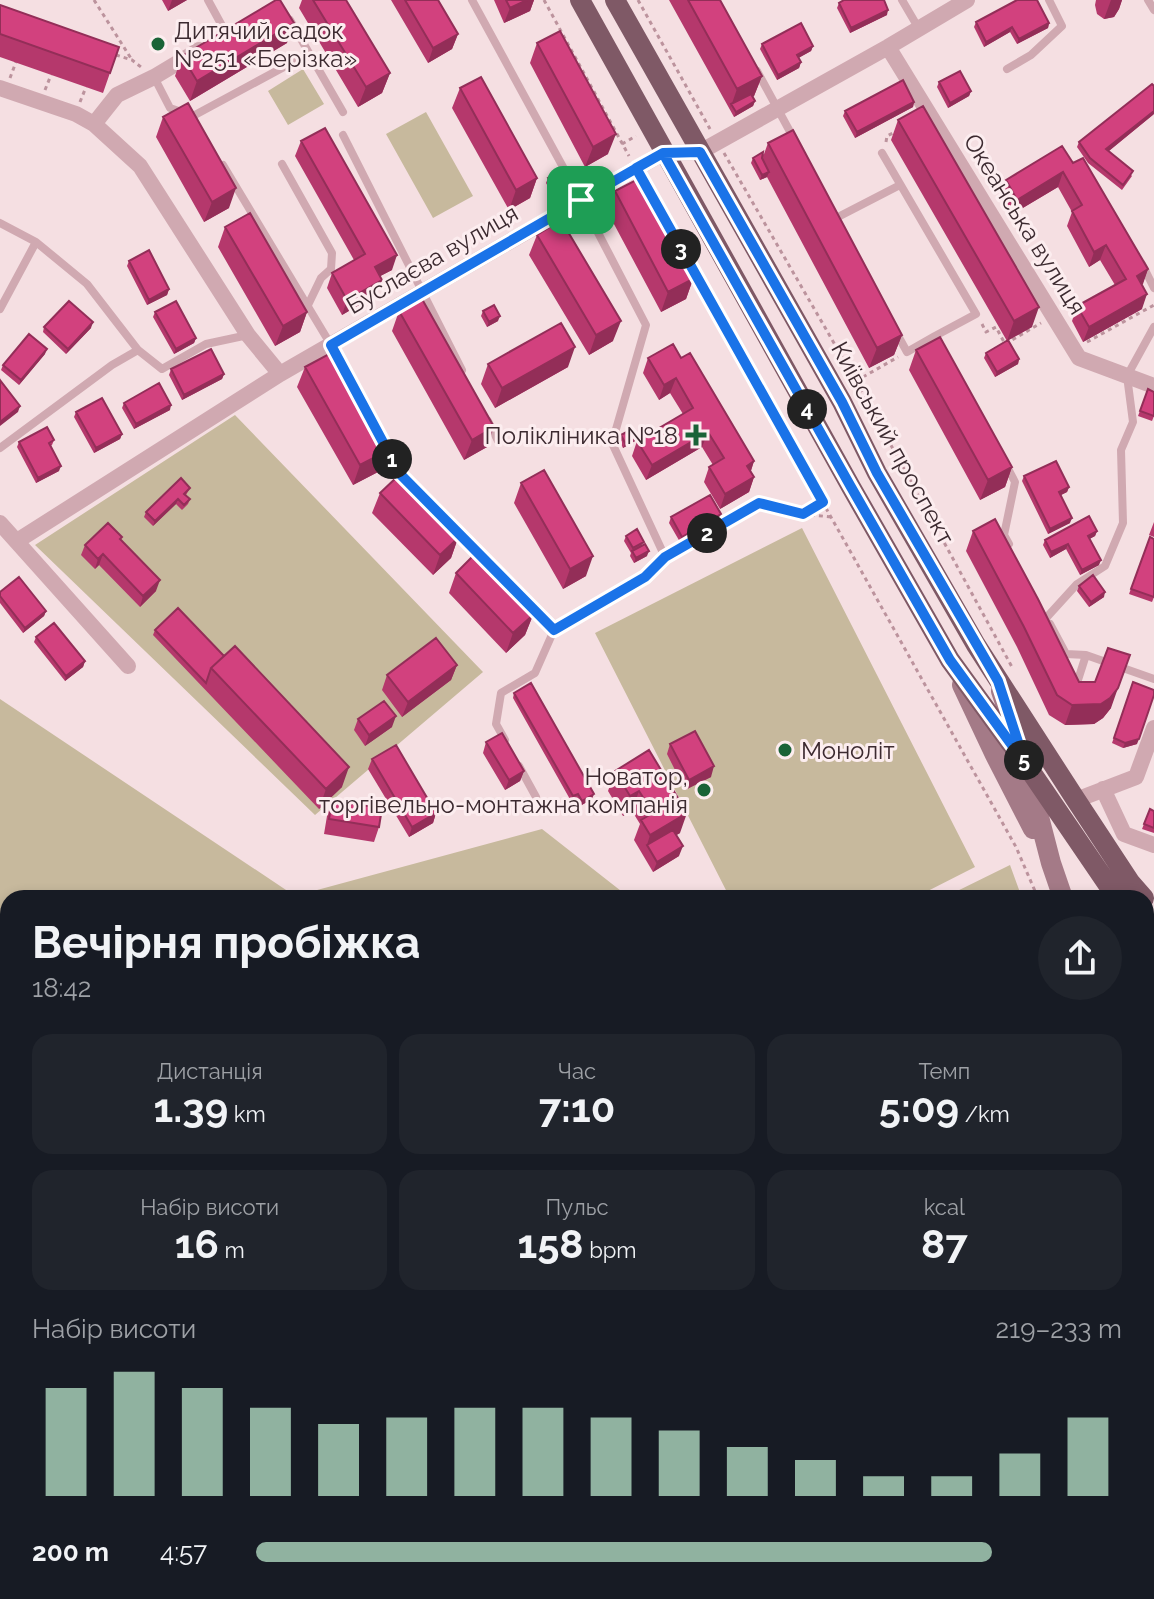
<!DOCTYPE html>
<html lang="uk">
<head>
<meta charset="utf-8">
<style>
  :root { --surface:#171b24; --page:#20242c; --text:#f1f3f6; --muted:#9ea1a6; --accent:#90b2a0 }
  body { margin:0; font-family:Raleway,sans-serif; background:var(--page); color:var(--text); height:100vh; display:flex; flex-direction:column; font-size:30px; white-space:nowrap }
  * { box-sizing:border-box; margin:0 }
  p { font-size:26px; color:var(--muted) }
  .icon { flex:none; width:44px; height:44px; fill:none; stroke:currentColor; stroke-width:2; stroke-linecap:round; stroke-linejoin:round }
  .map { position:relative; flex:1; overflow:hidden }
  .side { position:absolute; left:0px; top:890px; width:1154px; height:710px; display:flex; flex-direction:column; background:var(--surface); border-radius:24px 24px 0 0; box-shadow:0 4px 12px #0003 }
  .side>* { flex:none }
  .pin { position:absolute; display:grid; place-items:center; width:68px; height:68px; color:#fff; margin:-34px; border-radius:16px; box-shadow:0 4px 12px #0006 }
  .km { position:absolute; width:40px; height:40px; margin:-20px; border-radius:50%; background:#222; color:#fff; font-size:22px; line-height:40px; text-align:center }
  .round { display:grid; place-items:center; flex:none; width:84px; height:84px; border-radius:42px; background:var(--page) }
  .summary { display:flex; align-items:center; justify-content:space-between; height:136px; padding:0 32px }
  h1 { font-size:44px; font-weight:700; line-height:60px }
  .metrics { display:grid; grid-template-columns:repeat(3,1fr); gap:12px; height:136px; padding:8px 32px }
  .metrics div { display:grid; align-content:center; border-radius:20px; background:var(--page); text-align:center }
  .metrics b { font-size:40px; font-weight:700 }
  .metrics small { font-size:22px; font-weight:400 }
  .metrics p { font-size:22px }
  .chart { height:224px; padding:16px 32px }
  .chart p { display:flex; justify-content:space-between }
  .chart svg { width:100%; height:144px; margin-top:8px; stroke:var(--accent); stroke-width:6 }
  ul { padding:0 32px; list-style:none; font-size:26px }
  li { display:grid; grid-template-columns:128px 96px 1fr; align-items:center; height:60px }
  li i { height:20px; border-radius:10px; background:var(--accent) }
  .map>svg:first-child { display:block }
  .green { fill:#c7b99d }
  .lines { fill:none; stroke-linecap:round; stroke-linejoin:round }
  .stream { stroke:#7bb691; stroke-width:4 }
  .path { stroke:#bc939d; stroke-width:3; stroke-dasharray:4 4; stroke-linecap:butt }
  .lane { stroke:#d0a9b1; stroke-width:8 }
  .street { stroke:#d0a9b1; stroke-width:16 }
  .secondary { stroke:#a47a87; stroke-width:20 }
  .primary { stroke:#7f5966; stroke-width:20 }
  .wall { fill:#b5386c }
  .shaded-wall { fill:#932e58 }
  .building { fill:#d2417e; stroke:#932e58; stroke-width:2 }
  .route-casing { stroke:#fff; stroke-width:16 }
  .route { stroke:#1a73e8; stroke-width:10 }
  .poi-dot { fill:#1a6337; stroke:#fcedef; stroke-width:3 }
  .labels { text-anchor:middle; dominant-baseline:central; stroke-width:6; stroke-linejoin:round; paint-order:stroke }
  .poi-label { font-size:24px; fill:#3c2a30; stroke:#fcedef; text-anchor:start }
  .street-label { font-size:24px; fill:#3c2a30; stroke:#fcedef }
</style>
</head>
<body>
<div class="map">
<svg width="1154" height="1599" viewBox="0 0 1154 1599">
  <rect width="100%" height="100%" fill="#f5dfe2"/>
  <path class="green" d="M303,69L324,104L288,125L268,91Z
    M426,112L473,196L433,218L386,134Z
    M235,415L483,672L315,815L35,545Z
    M802,528L975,867L914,898H730L595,633Z
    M0,699L295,896L542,829L630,898H8V1525L4,1550L8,1552V1592H116L113,1599H0Z
    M1010,865L1022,898H943Z
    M1146,1248H1154V1388L1146,1414Z
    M747,1592H1013L1006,1599H767Z"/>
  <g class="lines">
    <path class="stream" d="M0,980L8,982"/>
    <path class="path" d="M94,0L132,60
      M544,0L629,156
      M638,0L710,129
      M116,55L132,60L141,67
      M10,78L16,62
      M45,90L51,75
      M80,102L86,87
      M886,142L887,136L897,131
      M622,144L636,136
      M724,153L856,381L1012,667
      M642,180L1016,847L1038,898
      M982,324L986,332L996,327L1005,344L1041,323
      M1087,342L1154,305
      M856,381L898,357
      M770,506L803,514L822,502
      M803,514L831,517
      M794,1599L798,1592"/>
    <path class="lane" d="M208,0L226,33
      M472,0L581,200L646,325L612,443L665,557L645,577L554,630L535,673L501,693L496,724L505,740
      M902,0L919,29
      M1148,0L1154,10
      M290,20L343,112
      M1007,69L1031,55L1062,26L1049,0
      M757,71L794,139
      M154,77L170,108L193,116L308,54
      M343,135L462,370
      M882,153L976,314L935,336
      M282,164L332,253L331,269L321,278L308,305
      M223,165L331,345L400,474L554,630
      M836,218L900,185
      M0,223L36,242L87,284L138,350
      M1142,264L1154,288
      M0,309L36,242
      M896,332L907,352L935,336L940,346
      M488,421L498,441
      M0,448L112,365L138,350L162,369L206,344L248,335
      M1005,463L1015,482L1004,535L1009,544
      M665,557L759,503
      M1047,617L1077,584L1105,566L1123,523L1121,450L1133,422L1127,376L1154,327
      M1050,624L1066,654L1086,655L1154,679
      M1077,683L1086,655
      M519,766L536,797
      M481,1599L483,1592"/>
    <path class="street" d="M888,47L1079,358L1154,386
      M0,88L76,114L94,124L140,166L248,335L280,374
      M94,124L117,95L154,77L199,50
      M0,523L128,666
      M17,541L280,374L663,153L700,152L888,47L967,0
      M1103,789L1124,834L1154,845
      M1076,800L1136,777L1154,728
      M0,1427L8,1423
      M723,1592L746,1599"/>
    <path class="secondary" d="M962,685L995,755L1033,829
      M1001,691L1025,763L1051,863L1063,898
      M1146,1141L1154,1164
      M1146,1460L1154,1445
      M1026,1599L1032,1592"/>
    <path class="primary" d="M580,0L851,487L950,660L1025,763L1117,898
      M615,0L842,402L877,473L976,645L1076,800L1130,882L1144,898
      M1146,933L1154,943"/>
  </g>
  <path class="wall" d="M162,0H187L168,11Z
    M302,0H346L390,73L382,93L358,107L299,8Z
    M391,0H438L458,34L452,49L428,63Z
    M494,0H534L530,11L504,23Z
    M669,0H720L762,76L754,96L753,97L755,101L753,106L734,117Z
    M1096,0H1122L1119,9L1114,17L1104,19L1097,14L1095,5Z
    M839,3L887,15L850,33L837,8Z
    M0,5L119,47L103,93L0,57Z
    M976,22L1049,23L1048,28L1017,44L1010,32L984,47L974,27Z
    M287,43L190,101L175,76L182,56Z
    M537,43L608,154L585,167L530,63Z
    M762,44L813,46L811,51L798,58L801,62L799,68L777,80L760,49Z
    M939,82L971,91L969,96L948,108L937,87Z
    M460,88L537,178L530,198L509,210L452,108Z
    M914,102L913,107L855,138L843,116L845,111Z
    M1154,114L1109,151L1132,176L1122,190L1088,163L1077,147L1079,142Z
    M163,117L229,208L204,222L156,137Z
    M898,120L1032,327L1007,341L891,140Z
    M301,141L392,270L380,276L376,295L342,315L327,288L332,273L354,260L295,156Z
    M768,143L902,335L894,355L869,368L767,177L760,180L751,163L753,158L764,154Z
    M1073,163L1148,269L1142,285V309L1083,342L1072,321L1077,306L1115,285L1100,260L1089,267L1067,226L1072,212L1058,187L1011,215L1000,195L1006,180Z
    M548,178L561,184L550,190L546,183Z
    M615,191L693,279L686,299L661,312L607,211Z
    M225,227L307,312L300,332L275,346L218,247Z
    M537,235L613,341L589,355L529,255Z
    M129,261L169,289L167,295L147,305L127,266Z
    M399,311L487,447L464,460L392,331Z
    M483,311L498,321L487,327L481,316Z
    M155,312L196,338L194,343L174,354L153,317Z
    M44,327L91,328L66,354L43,332Z
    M916,350L1012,467L1005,487L980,500L909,370Z
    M986,353L1019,359L1018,364L995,377L984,358Z
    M45,354L19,385L1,370L3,365Z
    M648,358H681L754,461L751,471L754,477L749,492L720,509L704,482L709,467L713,465L702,447L646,480L632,456L637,441L683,414L670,393L659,400L643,373Z
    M488,364L568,367L495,408L481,384Z
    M305,367L385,452L378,472L353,485L297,387Z
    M171,369L224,374L222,379L182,400L169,375Z
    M1148,389L1154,416L1152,421L1138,416Z
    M124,403L170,410L134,429L122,408Z
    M76,412L122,434L120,439L94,453L74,417Z
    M621,435L635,441L623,448L619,440Z
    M54,440L52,445L50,446L59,471L36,483L17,447L19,442Z
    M1024,476L1069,487L1067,492L1061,495L1070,523L1048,534L1022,481Z
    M521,483L586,576L563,589L514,503Z
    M190,488L186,495L190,499L188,504L182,510L176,504L153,526L144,517L146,512Z
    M380,493L458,538L451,558L433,575L372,513Z
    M671,517L719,519L680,542L669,523Z
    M1154,522V537L1149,535Z
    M973,531L1079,682L1111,708L1103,718L1094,724L1065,725L1049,715L1017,647L966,551Z
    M1097,531L1095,536L1089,539L1099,565L1080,575L1066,549L1050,558L1043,545L1045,540Z
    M626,536L643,545L647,556L634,563L630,556L631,553L624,541Z
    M1150,537L1154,597L1152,602L1129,594Z
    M121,540L156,591L140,607L99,565L95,569L81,555L85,545Z
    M456,573L533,615L525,635L506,653L449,593Z
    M1079,586L1104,597L1089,607L1077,591Z
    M0,592L46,611L44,616L23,633L0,603Z
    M155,630L224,656L342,787L319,809L153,635Z
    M36,637L85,661L83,667L65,681L34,642Z
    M457,665L451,680L402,717L382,690L387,675Z
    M1133,682L1137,744L1123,748L1112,743Z
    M514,693L592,799L580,806L576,799L571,801L513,698Z
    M358,719L392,727L365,746L354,730Z
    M486,742L524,771L520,781L505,790L483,753Z
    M670,744L711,777L685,790L667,754Z
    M649,750L680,833L676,835L679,856L653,872L634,840L640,824L632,811L623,816L608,791L615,771Z
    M372,759L436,813L433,823L409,837L368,769Z
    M332,801L379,827L374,842L324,834L327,816Z
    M1150,809L1154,811V833L1142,829Z
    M291,1592H321L318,1599H310Z"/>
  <path class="shaded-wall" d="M172,0H187L168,11Z
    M527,0H534L530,11L504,23L510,8Z
    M1111,0H1122L1119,9L1114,17L1104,19Z
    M888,10L887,15L850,33L851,28Z
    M294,23L287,43L190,101L197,81Z
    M1049,23L1048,28L1017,44L1019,39Z
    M1012,27L1010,32L984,47L986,42Z
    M458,34L452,49L428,63L433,48Z
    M813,46L811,51L795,60L797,55Z
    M801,62L799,68L777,80L778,75Z
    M390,73L382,93L358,107L366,87Z
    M762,76L754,96L733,107L731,104L730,109L737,89Z
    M971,91L969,96L948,108L950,103Z
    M755,101L753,106L734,117L736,112Z
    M914,102L913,107L855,138L857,132Z
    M1154,111V114L1105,154L1106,149Z
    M616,134L608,154L585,167L593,147Z
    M769,172L767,177L760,180L762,175Z
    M1063,172L1058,187L1011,215L1017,200Z
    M537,178L530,198L509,210L516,190Z
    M563,179L561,184L550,190L552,185Z
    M236,188L229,208L204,222L212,202Z
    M1106,245L1100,260L1089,267L1094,252Z
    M397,255L392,270L369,282L375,267Z
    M1148,269L1143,284L1131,291L1137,276Z
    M693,279L686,299L661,312L668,292Z
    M382,280L376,295L342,315L347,300Z
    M169,289L167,295L147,305L149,300Z
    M1147,294L1142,309L1083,342L1089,327Z
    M1039,307L1032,327L1007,341L1014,321Z
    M307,312L300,332L275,346L283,326Z
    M500,316L498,321L487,327L489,322Z
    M621,321L613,341L589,355L596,335Z
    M93,322L91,328L66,354L68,349Z
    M902,335L894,355L869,368L877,348Z
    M196,338L194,343L174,354L176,349Z
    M575,347L568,367L495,408L502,388Z
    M47,349L45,354L19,385L21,380Z
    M1019,359L1018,364L995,377L997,372Z
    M224,374L222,379L182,400L184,395Z
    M676,378L670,393L659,400L664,385Z
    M171,405L170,410L134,429L136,424Z
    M20,406L18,412L0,426V422Z
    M494,427L487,447L464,460L472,440Z
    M708,432L702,447L646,480L652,465Z
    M122,434L120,439L94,453L96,448Z
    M637,436L635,441L623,448L625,443Z
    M385,452L378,472L353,485L360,465Z
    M754,461L749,476L747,466Z
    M61,466L59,471L36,483L38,478Z
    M1012,467L1005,487L980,500L988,480Z
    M754,477L749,492L720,509L725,494Z
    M1069,487L1067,492L1057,497L1059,492Z
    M178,499L176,504L153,526L155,521Z
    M721,514L719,519L680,542L682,537Z
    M1072,518L1070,523L1048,534L1050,529Z
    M1097,531L1095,536L1086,541L1088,536Z
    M458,538L451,558L433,575L440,555Z
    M1068,544L1066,549L1050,558L1051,552Z
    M649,551L647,556L634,563L636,558Z
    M103,554L99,565L95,569L98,559Z
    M593,556L586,576L563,589L570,569Z
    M1101,560L1099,565L1080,575L1082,570Z
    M160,580L156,591L140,607L143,596Z
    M1105,592L1104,597L1089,607L1091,602Z
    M46,611L44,616L23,633L25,628Z
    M533,615L525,635L506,653L513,633Z
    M85,661L83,667L65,681L66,676Z
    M457,665L451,680L402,717L408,702Z
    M1118,688L1111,708L1103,718L1094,724L1065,725L1072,705Z
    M396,716L392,727L365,746L369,735Z
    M1139,739L1137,744L1123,748L1125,743Z
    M714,766L711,777L685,790L689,780Z
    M349,767L342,787L319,809L326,789Z
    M524,771L520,781L505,790L509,780Z
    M639,791L632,811L623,816L630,796Z
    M594,794L592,799L580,806L582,801Z
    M436,813L433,823L409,837L412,827Z
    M687,813L680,833L650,851L647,845L650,835Z
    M683,846L679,856L653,872L657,862Z
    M553,1592H584L583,1595Z"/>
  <path class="building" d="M276,0H280L294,23L197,81L182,56Z
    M313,0H346L390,73L366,87Z
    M405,0H438L458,34L433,48Z
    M506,0H527L510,8Z
    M688,0H720L762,76L737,89Z
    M844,0H884L888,10L851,28L839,3Z
    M1017,0H1037L1049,23L1019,39L1012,27L986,42L976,22Z
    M0,5L119,47L110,73L0,34Z
    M801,23L813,46L797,55L801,62L778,75L762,44Z
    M560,31L616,134L593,147L537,43Z
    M960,71L971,91L950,103L939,82Z
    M481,77L537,178L516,190L460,88Z
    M903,80L914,102L857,132L845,111Z
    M1152,84L1154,86V111L1106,149L1133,171L1123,185L1090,158L1079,142Z
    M751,94L755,101L736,112L731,104Z
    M188,103L236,188L212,202L163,117Z
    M923,106L1039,307L1014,321L898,120Z
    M325,128L397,255L375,267L382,280L347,300L332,273L365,254L301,141Z
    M793,130L902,335L877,348L768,143Z
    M1062,146L1073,163L1083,158L1148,269L1137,276L1147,294L1089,327L1077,306L1126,279L1106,245L1094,252L1072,211L1082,205L1063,172L1017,200L1006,180Z
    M763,152L762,158L769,172L762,175L753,158Z
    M559,172L563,179L552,185L548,178Z
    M640,178L693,279L668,292L615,191Z
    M250,213L307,312L283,326L225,227Z
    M561,220L621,321L596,335L537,235Z
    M149,250L169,289L149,300L129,261Z
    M422,299L494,427L472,440L399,311Z
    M69,301L93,322L68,349L44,327Z
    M176,301L196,338L176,349L155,312Z
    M494,305L500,316L489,322L483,311Z
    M561,323L575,347L502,388L488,364Z
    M29,334L47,349L21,380L3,365Z
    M940,337L1012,467L988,480L916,350Z
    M1008,340L1019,359L997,372L986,353Z
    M673,344L681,358L690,353L754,461L747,466L754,477L725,494L709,467L724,458L708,432L652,465L637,441L693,408L676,378L664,385L648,358Z
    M211,349L224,374L184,395L171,369Z
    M329,354L385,452L360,465L305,367Z
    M0,380L20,406L0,422Z
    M159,383L171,405L136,424L124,403Z
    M1148,389L1154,392V416L1140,411Z
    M102,398L122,434L96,448L76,412Z
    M47,427L54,440L49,443L61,466L38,478L19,442Z
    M632,429L637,436L625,443L621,435Z
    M1056,461L1069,487L1059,492L1072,518L1050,529L1024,476Z
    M544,470L593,556L570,569L521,483Z
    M398,476L458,538L440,555L380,493Z
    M181,478L190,488L184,494L190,499L184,505L178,499L155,521L146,512Z
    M710,495L721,514L682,537L671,517Z
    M1089,516L1097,531L1088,536L1101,560L1082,570L1068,544L1051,552L1045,540Z
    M995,519L1038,599L1079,682H1095L1108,648L1130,655L1118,688L1110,698L1101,704L1072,705L1057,695L1024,627L973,531Z
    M108,523L122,537L120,539L160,580L143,596L103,554L98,559L85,545Z
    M637,529L644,542L633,548L626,536Z
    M1150,537L1154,539V597L1131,589Z
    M645,544L649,551L636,558L632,551Z
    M475,554L533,615L513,633L456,573Z
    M1093,575L1105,592L1091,602L1079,586Z
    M19,577L46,611L25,628L0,596V592Z
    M178,608L224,656L211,668L206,683L155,630Z
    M54,623L85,661L66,676L36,637Z
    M436,638L457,665L408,702L387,675Z
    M235,646L349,767L326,789L211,668Z
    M1133,682L1154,690V695L1139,739L1125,743L1114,738Z
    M531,683L594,794L582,801L578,794L573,796L514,693Z
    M384,701L396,716L369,735L358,719Z
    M695,731L714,766L689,780L670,744Z
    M502,733L524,771L509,780L486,742Z
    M396,745L436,813L412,827L372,759Z
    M649,750L687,813L650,835L641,820L653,813L639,791L630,796L615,771Z
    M332,801L382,808L379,827L329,819Z
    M1150,809L1154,811V828L1144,824Z
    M673,830L683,846L657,862L647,845Z
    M140,1592H175L172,1599H137Z"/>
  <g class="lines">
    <defs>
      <path id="route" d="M581,200L331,345L400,474L554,630L645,577L665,557L759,503L803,514L823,502L636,168L663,153L851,487L950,660L1025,763L998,681L877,473L842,402L700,152L663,153L581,200"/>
    </defs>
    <use href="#route" class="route-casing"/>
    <use href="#route" class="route"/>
  </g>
  <g class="poi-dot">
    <circle cx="158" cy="44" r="8"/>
    <path d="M692 423h8v8h8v8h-8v8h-8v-8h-8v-8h8z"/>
    <circle cx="785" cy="750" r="8"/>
    <circle cx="704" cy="790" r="8"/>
  </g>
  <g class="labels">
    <g class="poi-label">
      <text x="174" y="30">Дитячий садок<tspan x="174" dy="28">№251 «Берізка»</tspan></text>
      <text x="678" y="435" text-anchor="end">Полікліника №18</text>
      <text x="801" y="750">Моноліт</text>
      <text x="688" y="776" text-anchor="end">Новатор,<tspan x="688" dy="28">торгівельно-монтажна компанія</tspan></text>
    </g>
    <g class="street-label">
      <text transform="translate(1025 224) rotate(58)">Океанська вулиця</text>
      <text transform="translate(432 259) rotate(-30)">Буслаєва вулиця</text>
      <text transform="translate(893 443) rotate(61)">Київський проспект</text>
    </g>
  </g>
</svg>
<div class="pin" style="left:581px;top:200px;background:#1e9e55"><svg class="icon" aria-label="arrive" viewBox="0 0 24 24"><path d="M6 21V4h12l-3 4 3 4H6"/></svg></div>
<b class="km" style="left:392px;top:459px">1</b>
<b class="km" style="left:707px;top:533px">2</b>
<b class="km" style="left:681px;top:249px">3</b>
<b class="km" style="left:807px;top:409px">4</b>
<b class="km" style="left:1024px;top:760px">5</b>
<section class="side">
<div class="summary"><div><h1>Вечірня пробіжка</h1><p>18:42</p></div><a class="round"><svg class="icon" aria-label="share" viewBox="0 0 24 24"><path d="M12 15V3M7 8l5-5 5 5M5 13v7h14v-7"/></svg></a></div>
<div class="metrics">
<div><p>Дистанція</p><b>1.39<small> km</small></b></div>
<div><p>Час</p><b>7:10</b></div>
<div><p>Темп</p><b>5:09<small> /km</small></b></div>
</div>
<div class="metrics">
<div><p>Набір висоти</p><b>16<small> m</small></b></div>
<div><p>Пульс</p><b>158<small> bpm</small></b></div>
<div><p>kcal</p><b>87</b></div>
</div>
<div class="chart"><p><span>Набір висоти</span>219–233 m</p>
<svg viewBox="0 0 160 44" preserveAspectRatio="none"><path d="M5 44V11M15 44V6M25 44V11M35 44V17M45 44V22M55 44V20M65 44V17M75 44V17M85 44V20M95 44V24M105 44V29M115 44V33M125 44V38M135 44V38M145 44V31M155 44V20"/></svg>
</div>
<ul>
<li><b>200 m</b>4:57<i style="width:85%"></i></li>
</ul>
</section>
</div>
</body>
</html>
